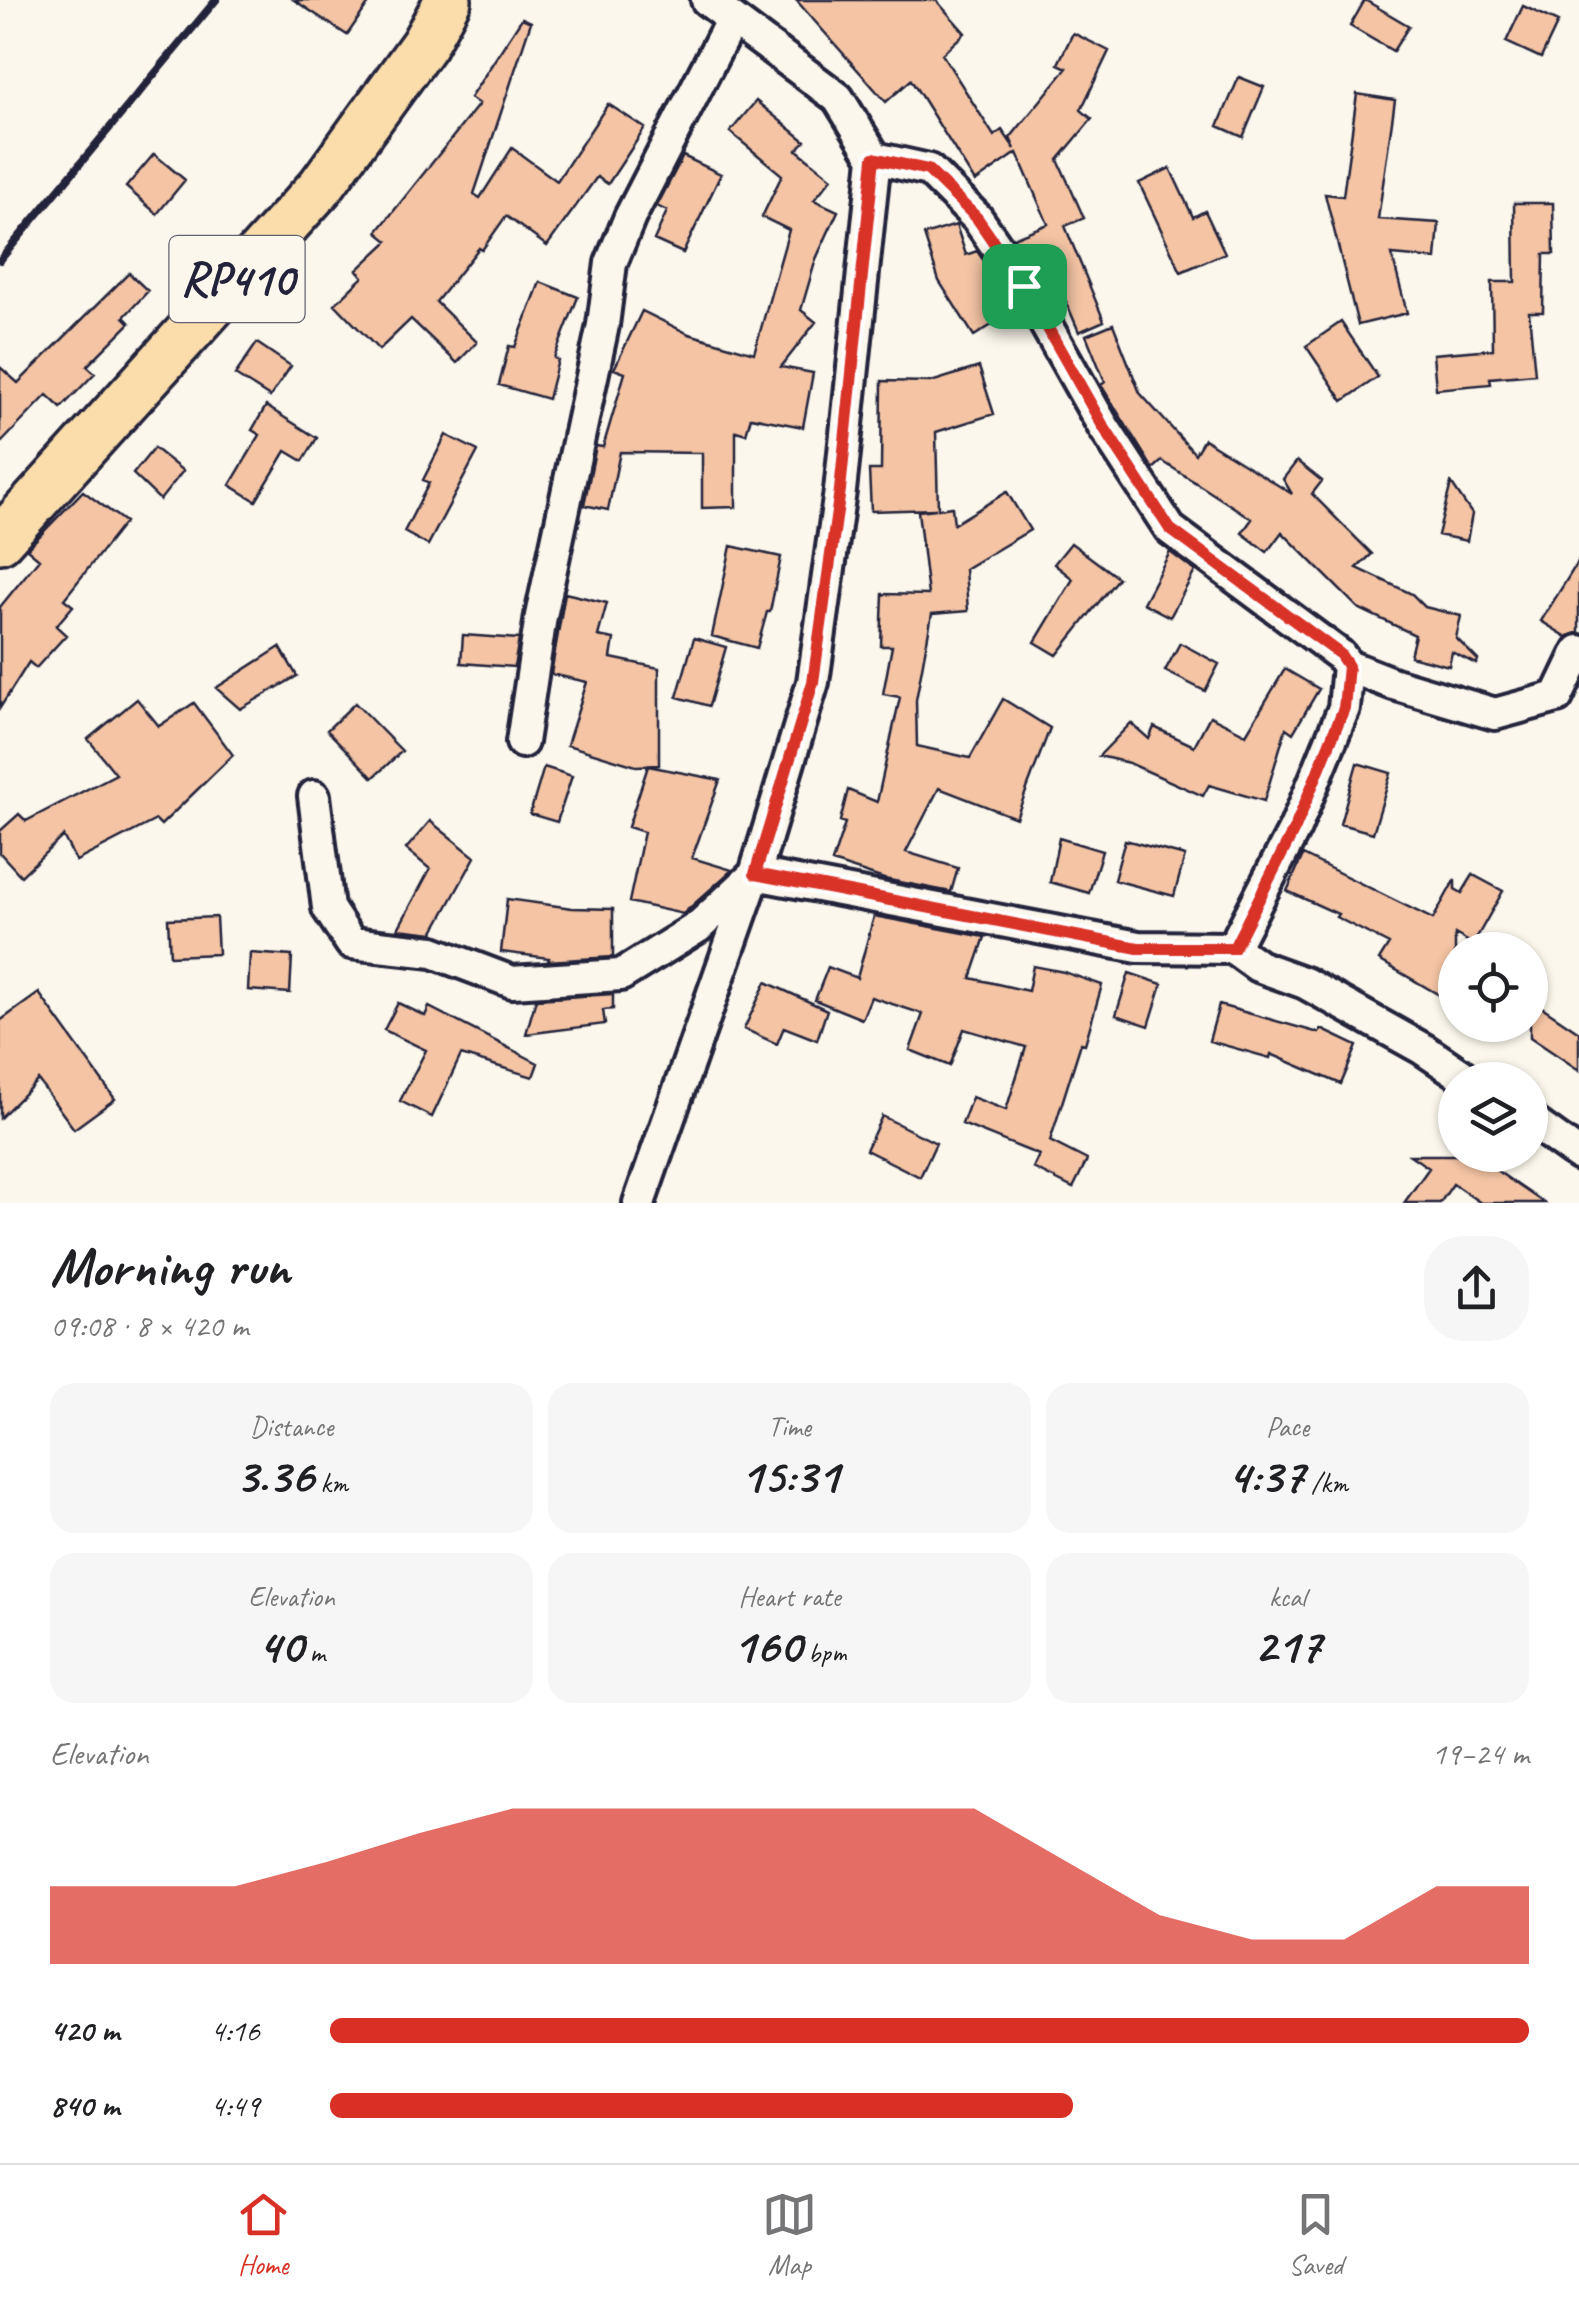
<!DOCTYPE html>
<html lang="en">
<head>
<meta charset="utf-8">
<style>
  :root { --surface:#fff; --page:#f6f6f6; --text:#202124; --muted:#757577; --line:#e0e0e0; --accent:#d93025 }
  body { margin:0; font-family:Caveat,sans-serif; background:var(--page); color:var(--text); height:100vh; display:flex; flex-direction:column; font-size:38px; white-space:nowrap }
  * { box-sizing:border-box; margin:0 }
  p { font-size:32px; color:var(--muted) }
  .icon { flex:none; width:55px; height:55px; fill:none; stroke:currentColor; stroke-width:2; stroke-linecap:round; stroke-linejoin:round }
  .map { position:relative; height:1203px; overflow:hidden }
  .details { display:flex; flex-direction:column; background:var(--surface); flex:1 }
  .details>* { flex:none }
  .controls { position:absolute; left:1438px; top:932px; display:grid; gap:20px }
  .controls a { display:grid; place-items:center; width:110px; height:110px; border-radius:50%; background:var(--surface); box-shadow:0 2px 8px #0004; font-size:50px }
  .pin { position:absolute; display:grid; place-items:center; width:85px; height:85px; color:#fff; margin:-42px; border-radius:20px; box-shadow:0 5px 15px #0006 }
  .round { display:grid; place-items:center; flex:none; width:105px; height:105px; border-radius:40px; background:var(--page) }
  .overview { display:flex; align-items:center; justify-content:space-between; height:170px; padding:0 50px }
  h1 { font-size:55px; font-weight:600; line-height:75px }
  .metrics { display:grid; grid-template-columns:repeat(3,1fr); gap:15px; height:170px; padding:10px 50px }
  .metrics div { display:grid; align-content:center; border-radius:25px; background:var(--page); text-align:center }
  .metrics b { font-size:50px; font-weight:600 }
  .metrics small { font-size:28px; font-weight:400 }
  .metrics p { font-size:28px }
  .chart { height:280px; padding:20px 50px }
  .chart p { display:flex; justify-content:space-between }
  .chart svg { width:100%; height:180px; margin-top:10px; fill:var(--accent); opacity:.7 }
  ul { padding:0 50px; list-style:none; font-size:32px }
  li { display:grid; grid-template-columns:160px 120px 1fr; align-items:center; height:75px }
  li i { height:25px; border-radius:12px; background:var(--accent) }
  .menu { display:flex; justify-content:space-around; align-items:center; height:140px; border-top:2px solid var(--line); background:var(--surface); font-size:28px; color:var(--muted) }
  .menu a { display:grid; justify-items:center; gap:5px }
  .menu .selected { color:var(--accent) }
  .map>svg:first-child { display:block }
  .building { fill:#f4c4a4; stroke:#22223b; stroke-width:2.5 }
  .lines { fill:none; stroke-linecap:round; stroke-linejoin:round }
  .street-casing { stroke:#22223b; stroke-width:38 }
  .primary-casing { stroke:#22223b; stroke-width:52 }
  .street { stroke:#fbf7ec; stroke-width:30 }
  .primary { stroke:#faddab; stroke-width:45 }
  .rail { stroke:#22223b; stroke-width:8 }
  .route-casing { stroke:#fff; stroke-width:20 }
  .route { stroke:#d93025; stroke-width:12 }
  .labels { text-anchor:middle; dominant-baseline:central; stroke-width:9; stroke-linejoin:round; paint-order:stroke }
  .shield { fill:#fbf7ec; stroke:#636270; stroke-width:2.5 }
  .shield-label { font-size:48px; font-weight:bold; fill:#22223b }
</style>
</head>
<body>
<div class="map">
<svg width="1579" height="1203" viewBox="0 0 1579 1203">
  <rect width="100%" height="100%" fill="#fbf7ec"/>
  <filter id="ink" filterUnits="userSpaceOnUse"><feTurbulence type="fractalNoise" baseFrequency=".01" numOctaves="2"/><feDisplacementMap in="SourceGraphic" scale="20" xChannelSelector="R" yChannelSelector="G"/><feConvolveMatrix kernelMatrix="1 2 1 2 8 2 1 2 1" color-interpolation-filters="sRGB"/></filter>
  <g filter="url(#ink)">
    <path class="building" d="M294,0H371L347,35Z
      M796,0H936L965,33L942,54L994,136L1002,130L1015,149L1010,138L1067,68L1058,64L1073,33L1109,51L1081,110L1092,119L1058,160L1084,218L1065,226L1104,321L1079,332L1050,264L1035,269L1013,238L1048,224L1017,153L975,182L911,80L886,102Z
      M1365,0L1409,26L1393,51L1350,26Z
      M1523,6L1558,22L1541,58L1506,42Z
      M522,18L531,22L474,194L480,198L512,148L557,181L608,104L645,128L608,184L597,177L547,246L506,216L482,250L479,248L436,302L477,342L457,363L411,319L379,350L335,304L363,277L357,270L388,241L377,232L479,104L470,98Z
      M1239,77L1264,87L1243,137L1218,126Z
      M1357,94L1395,100L1378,219L1439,223L1436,259L1392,255L1407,313L1358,325L1325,194L1343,196Z
      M756,101L805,141L797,150L832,178L814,200L838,211L816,259L801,310L816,322L781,367L813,373L803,427L751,417L746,434L736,431V507L702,508V453L620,452L608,510L584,505L596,446L603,447L625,373L614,369L642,311L689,334L754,353L789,230L762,217L782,175L730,132Z
      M154,154L185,180L157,214L126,187Z
      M683,156L721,174L683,253L654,240L667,211L657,206Z
      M1170,168L1193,217L1205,211L1225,253L1181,272L1139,183Z
      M1514,203H1553L1554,254H1544L1543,312H1529L1535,374L1490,378L1491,384L1436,389L1433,354L1493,349L1492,282H1515Z
      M956,225L966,255L977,251L999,283L987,287L1006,316L974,336L939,281L924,235Z
      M129,273L148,291L124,317L130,323L87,366L95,373L61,408L47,395L0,444V367L18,383Z
      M540,282L578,297L554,358L558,360L548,399L499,385L509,346L515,347Z
      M1341,322L1378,377L1343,401L1306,346Z
      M1113,324L1140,393L1195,454L1204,439L1292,494L1283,479L1297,461L1322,481L1312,494L1372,554L1357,568L1412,594L1425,607L1461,616L1456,638L1478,660L1476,664L1452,652L1449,666L1410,656L1415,635L1358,608L1282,532L1267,552L1242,533L1252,519L1162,461L1153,469L1101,385L1105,382L1086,335Z
      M257,343L291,366L270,397L235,375Z
      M979,367L994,414L936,432L938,509L952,507L954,524L1007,492L1030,530L965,569L968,611L932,614L916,700L917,746L970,758L1003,699L1050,728L1016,818L939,788L906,852L958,868L951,892L884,879L832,862L845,823L840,821L848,790L877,802L900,697L883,694L892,646H881L883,594L928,595L918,511L936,509L871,511L869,470H881L882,381L931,382Z
      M266,406L317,438L303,461L286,451L256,501L230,485L260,435L252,430Z
      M446,435L478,451L428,545L404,532L429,483L423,480Z
      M154,448L183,471L160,500L133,474Z
      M1451,483L1472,514L1467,541L1438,535Z
      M83,491L125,522L64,599L73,606L56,626L66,635L36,668L29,662L0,708V607L39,559L27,549Z
      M1071,543L1118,578L1057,655L1035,642L1073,579L1054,564Z
      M731,546L781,557L770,612H767L757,648L712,636Z
      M1170,552L1195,571L1170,617L1143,603Z
      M1579,560V632L1567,637L1541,621Z
      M565,593L607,603L598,636L614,639L611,658L659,668V765L636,766L567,745L587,682L551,674Z
      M463,635L519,639L514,667L461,663Z
      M694,638L726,647L709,706L677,697Z
      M1180,643L1219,664L1205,691L1165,671Z
      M280,647L297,676L240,709L216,688Z
      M1285,669L1319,689L1293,733L1286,728L1264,801L1209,785L1203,796L1129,763L1099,756L1131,723L1149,739L1154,727L1194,746L1210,716L1246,734Z
      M137,699L159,726L194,703L233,755L161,825L156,820L76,861L63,836L21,876L0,853V831L19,814L26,821L116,774L88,739Z
      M355,703L402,751L373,778L327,730Z
      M1357,763L1391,773L1373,833L1340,824Z
      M648,766L720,780L692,858L732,870L683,914L629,902L644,832L628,827Z
      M544,767L572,776L557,822L530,814Z
      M430,821L475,857L433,933L398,929L430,869L406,849Z
      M1059,838L1102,851L1089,893L1050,882Z
      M1125,840L1185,856L1174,896L1114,880Z
      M1303,855L1433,919L1455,879V889L1462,893L1473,875L1503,891L1473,944L1455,934V1004L1379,960L1389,944L1336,917L1338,914L1287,891Z
      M507,899L572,908L613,909V957L548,961L549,958L501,952Z
      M874,916L985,937L971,978L1028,991L1033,966L1064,972L1102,985L1085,1044L1081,1043L1050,1141L1087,1160L1073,1188L1033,1168L1039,1155L962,1124L972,1097L1006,1110L1026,1047L964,1029L950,1066L910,1050L923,1014L871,997L862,1019L815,1000L828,967L857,978Z
      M216,917L218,954L170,956L168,919Z
      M250,953L292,956L290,993L248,990Z
      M1129,973L1162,984L1149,1026L1116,1015Z
      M766,982L827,1010L817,1040L784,1027L777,1044L744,1029Z
      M39,993L115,1099L74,1129L38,1080L0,1118V1021Z
      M613,994V1009L603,1010L605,1024L526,1034L536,999Z
      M1530,999L1579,1032V1070L1530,1037Z
      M398,1003L425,1016L429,1007L538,1063L533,1077L461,1055L432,1117L400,1101L426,1050L384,1030Z
      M1219,1005L1319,1033L1321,1029L1357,1046L1341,1084L1271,1054L1270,1058L1209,1041Z
      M882,1116L936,1143L920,1177L866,1150Z
      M1410,1155H1474L1544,1203H1481L1453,1184L1440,1203H1404L1429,1168Z"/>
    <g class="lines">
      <defs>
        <path id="street" d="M875,158L929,170L977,218L1024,286L1103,426L1170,529L1340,655L1348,666L1394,684L1495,714L1557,697L1579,651
          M522,742L541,616L603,325L611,263L630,217L732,19
          M314,796L328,908L351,943L433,952L512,982L621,975L698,927L753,876
          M755,874L1138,947L1233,948L1258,966L1305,983L1423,1049L1469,1080
          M1233,948L1295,828L1344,708L1348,666
          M1530,1120L1579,1155
          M639,1203L755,874L813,682L840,491L875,158L838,98L707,0"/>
        <path id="primary" d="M0,540L321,186L424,44L448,0"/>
      </defs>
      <use href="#street" class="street-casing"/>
      <use href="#primary" class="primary-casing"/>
      <use href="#street" class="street"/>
      <use href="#primary" class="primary"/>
      <path class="rail" d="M0,260L216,0"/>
    </g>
  </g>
  <g class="lines" filter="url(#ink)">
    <defs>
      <path id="route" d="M874,158L928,170L977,218L1024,286L1103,426L1170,529L1340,654L1348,666L1344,708L1295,828L1234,948H1138L755,874L813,682L840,490Z"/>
    </defs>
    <use href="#route" class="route-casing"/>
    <use href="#route" class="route"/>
  </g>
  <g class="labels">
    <rect class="shield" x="169.5" y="236" width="135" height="86" rx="8"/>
    <g class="shield-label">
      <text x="237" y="279">RP410</text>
    </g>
  </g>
</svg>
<div class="controls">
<a><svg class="icon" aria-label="locate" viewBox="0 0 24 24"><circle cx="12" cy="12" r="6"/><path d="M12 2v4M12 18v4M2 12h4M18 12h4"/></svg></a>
<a><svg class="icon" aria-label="layers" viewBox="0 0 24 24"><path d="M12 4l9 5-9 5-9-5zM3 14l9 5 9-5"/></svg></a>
</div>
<div class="pin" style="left:1024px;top:286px;background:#1e9e55"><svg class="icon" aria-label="arrive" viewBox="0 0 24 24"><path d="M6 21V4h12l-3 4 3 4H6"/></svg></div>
</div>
<section class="details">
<div class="overview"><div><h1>Morning run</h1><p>09:08 · 8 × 420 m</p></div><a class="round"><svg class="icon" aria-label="share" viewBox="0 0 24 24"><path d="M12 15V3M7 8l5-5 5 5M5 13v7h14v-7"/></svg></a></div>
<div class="metrics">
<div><p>Distance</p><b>3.36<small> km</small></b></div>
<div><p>Time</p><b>15:31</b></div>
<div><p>Pace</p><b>4:37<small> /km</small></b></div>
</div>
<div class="metrics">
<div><p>Elevation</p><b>40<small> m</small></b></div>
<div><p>Heart rate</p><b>160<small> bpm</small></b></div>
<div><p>kcal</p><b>217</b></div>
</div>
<div class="chart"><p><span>Elevation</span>19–24 m</p>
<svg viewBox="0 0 160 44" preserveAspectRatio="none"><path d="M0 44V25L10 25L20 25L30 19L40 12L50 6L60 6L70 6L80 6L90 6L100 6L110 19L120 32L130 38L140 38L150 25L160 25V44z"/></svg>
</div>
<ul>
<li><b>420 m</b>4:16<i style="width:100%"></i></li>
<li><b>840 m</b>4:49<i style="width:62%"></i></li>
</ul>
</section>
<nav class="menu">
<a class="selected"><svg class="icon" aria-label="home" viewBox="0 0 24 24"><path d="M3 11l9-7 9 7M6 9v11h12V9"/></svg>Home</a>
<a><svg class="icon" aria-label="map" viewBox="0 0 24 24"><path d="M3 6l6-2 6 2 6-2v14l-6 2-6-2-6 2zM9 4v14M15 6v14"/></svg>Map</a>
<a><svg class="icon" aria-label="saved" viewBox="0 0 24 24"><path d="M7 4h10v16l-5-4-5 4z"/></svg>Saved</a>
</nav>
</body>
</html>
